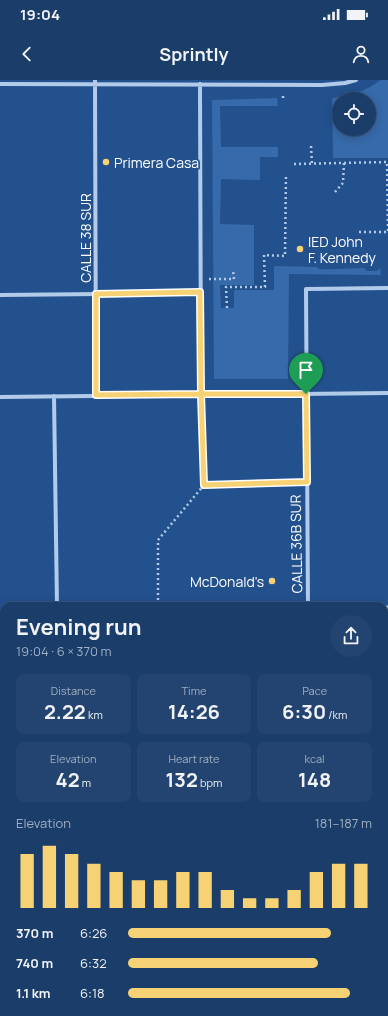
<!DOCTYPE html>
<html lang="en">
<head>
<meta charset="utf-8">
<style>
  :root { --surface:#1a3d6a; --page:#234470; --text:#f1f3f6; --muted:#9faec1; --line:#38567e; --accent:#f7d274 }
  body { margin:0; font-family:Manrope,sans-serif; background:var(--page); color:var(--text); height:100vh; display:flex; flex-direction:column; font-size:15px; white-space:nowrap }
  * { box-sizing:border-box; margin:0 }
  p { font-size:13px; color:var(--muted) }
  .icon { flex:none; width:22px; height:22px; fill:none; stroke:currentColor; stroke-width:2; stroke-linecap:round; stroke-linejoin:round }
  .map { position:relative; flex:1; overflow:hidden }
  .details { position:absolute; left:0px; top:522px; width:388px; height:414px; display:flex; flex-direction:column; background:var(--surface); border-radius:12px 12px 0 0; box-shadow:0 2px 10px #0003,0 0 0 1px var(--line) }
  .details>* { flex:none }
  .fabs { position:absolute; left:332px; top:12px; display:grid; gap:8px }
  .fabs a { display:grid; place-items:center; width:44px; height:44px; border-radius:50%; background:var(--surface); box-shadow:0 2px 10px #0003,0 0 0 1px var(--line); font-size:20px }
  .pin { position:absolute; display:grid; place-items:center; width:34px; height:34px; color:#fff; margin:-41px -17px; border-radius:50% 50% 50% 0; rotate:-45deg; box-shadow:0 0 4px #0007 }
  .pin .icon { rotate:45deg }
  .round { display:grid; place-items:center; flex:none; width:42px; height:42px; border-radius:21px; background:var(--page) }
  .head { display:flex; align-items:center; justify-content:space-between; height:68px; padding:0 16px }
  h1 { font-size:22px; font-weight:700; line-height:30px }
  .figures { display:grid; grid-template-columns:repeat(3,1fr); gap:6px; height:68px; padding:4px 16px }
  .figures div { display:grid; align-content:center; border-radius:8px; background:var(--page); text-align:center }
  .figures b { font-size:20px; font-weight:700 }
  .figures small { font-size:11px; font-weight:400 }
  .figures p { font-size:11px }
  .chart { height:112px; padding:8px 16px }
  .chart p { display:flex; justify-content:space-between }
  .chart svg { width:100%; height:72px; margin-top:4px; stroke:var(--accent); stroke-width:6 }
  ul { padding:0 16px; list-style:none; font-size:13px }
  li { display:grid; grid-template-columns:64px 48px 1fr; align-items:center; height:30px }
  li i { height:10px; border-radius:5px; background:var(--accent) }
  .status { display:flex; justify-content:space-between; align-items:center; height:28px; padding:0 20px; background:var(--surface); direction:ltr }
  .status svg { height:11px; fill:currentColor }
  header { display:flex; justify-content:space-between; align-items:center; height:52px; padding:0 16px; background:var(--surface); font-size:18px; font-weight:700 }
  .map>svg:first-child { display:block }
  .green { fill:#376aaa; fill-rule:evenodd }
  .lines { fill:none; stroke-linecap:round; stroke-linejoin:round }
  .path { stroke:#b2cbeb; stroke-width:2.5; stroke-dasharray:2 3; stroke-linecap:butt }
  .minor { stroke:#b2cbeb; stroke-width:4 }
  .tertiary { stroke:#b2cbeb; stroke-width:7 }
  .route-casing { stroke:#fff; stroke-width:8 }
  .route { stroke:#f7d274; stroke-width:5 }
  .poi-dot { fill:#f7d274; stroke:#23518d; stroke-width:1.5 }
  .labels { text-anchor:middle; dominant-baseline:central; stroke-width:3.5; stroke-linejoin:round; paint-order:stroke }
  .poi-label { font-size:14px; fill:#fff; stroke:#23518d; text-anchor:start }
  .street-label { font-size:14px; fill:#fff; stroke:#23518d }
</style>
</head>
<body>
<div class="status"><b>19:04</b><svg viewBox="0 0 49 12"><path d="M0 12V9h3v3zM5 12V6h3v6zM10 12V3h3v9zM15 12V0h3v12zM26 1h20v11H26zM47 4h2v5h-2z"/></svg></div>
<header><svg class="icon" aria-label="back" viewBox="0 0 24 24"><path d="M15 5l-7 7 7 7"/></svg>Sprintly<svg class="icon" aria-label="person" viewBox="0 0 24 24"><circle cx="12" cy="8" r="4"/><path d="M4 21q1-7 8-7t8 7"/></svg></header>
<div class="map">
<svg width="388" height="936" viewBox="0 0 388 936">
  <rect width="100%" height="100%" fill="#23518d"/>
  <path class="green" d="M381,0H388V78H333L332,18C352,16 365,11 381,0ZM339,19H369V49H339Z
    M277,18L278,26H220L221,67H278V77H260V100L221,99L220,144L254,145V205H220L221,228H234V210H274V186L317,187L319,189C335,190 348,188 364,188L367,191H377L380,188L381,195L289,194L288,299H214L212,20Z
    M290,932H343V936H290Z"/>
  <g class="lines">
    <path class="path" d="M283,18V14
      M311,66L312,84
      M294,84L388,82
      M335,112L343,103L344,83
      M359,152H388L387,82
      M209,199H234L233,190
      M227,228L226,207H265L264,175L285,176L286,94
      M204,405L300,402
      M158,520V460L204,405L201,322
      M279,932V936"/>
    <path class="minor" d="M95,0L96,315
      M0,4L322,5L345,3L356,0
      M200,4L201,314
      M0,215L200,213
      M54,316L57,526
      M0,317L388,313
      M308,526L306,209L388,208
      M384,651H388
      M0,656H4
      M384,912H388
      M0,913H4
      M67,932V936"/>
    <path class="tertiary" d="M384,529H388
      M0,533L4,532"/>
  </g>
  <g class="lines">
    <defs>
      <path id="route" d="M306,314H201L96,315V214L200,212L201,314L204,405L307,402L306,314"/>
    </defs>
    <use href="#route" class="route-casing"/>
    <use href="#route" class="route"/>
  </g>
  <g class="poi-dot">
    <circle cx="106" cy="82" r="4"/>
    <circle cx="300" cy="169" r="4"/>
    <circle cx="272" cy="501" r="4"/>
  </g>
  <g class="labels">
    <g class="poi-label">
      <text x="114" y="82">Primera Casa</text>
      <text x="308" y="161">IED John<tspan x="308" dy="16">F. Kennedy</tspan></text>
      <text x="264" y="501" text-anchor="end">McDonald's</text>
    </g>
    <g class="street-label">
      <text transform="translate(85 158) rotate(-90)">CALLE 38 SUR</text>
      <text transform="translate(296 464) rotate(-91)">CALLE 36B SUR</text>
    </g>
  </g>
</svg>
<div class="fabs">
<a><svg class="icon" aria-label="locate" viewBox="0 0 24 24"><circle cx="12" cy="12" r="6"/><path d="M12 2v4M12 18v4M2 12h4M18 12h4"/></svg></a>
</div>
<div class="pin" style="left:306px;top:314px;background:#1e9e55"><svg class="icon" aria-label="arrive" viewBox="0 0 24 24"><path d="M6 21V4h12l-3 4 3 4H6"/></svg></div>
<section class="details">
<div class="head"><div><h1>Evening run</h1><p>19:04 · 6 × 370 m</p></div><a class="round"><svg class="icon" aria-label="share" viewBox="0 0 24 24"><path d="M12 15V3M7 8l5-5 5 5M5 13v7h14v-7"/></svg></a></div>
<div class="figures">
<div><p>Distance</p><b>2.22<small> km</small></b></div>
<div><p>Time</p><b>14:26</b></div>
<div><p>Pace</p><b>6:30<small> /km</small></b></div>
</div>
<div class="figures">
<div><p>Elevation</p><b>42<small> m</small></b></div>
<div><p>Heart rate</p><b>132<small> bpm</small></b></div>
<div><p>kcal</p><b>148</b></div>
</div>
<div class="chart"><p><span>Elevation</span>181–187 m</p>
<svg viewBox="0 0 160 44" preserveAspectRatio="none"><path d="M5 44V11M15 44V6M25 44V11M35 44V17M45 44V22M55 44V27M65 44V27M75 44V22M85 44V22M95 44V33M105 44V38M115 44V38M125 44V33M135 44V22M145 44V17M155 44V17"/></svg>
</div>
<ul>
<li><b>370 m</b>6:26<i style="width:83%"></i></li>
<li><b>740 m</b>6:32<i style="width:78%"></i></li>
<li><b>1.1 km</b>6:18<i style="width:91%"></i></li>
</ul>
</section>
</div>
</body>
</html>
